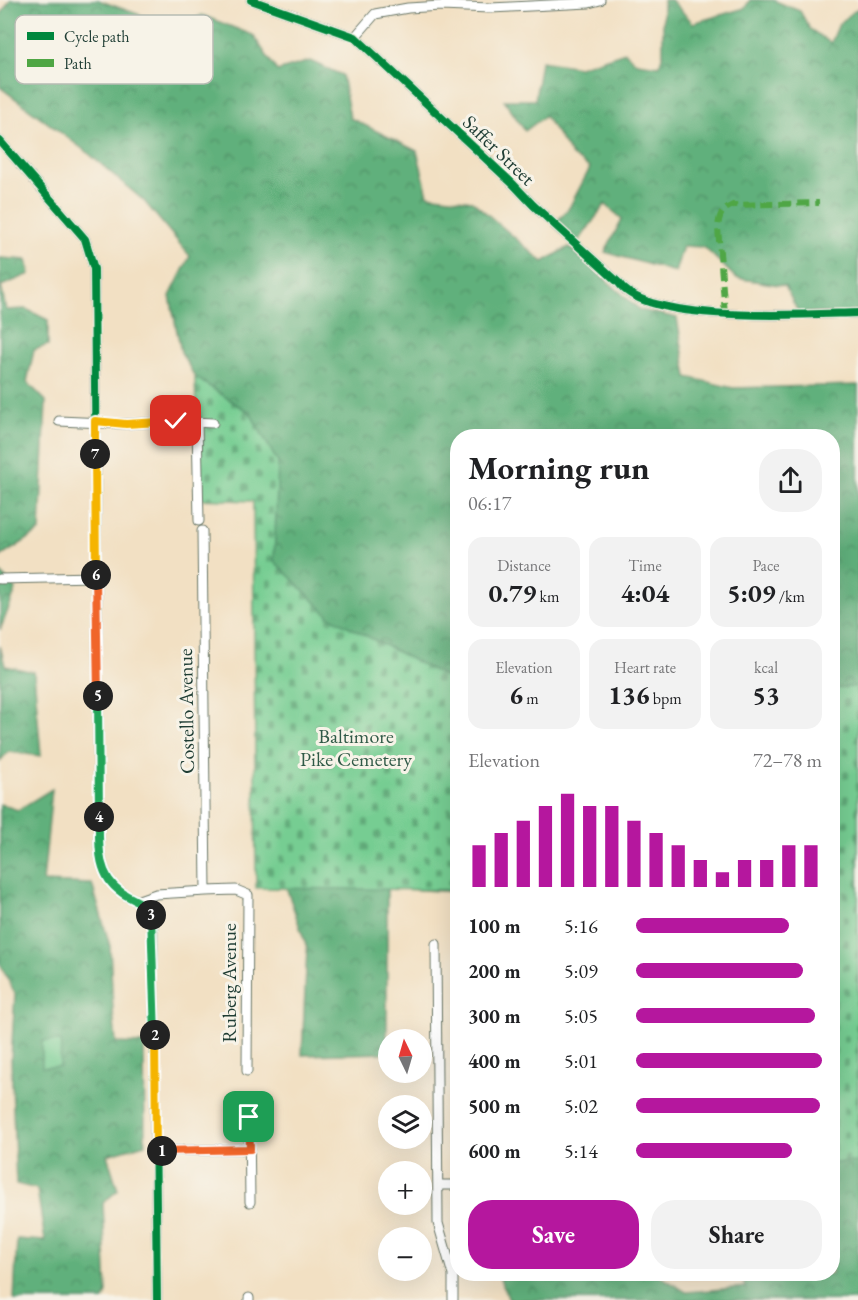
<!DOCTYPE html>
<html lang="en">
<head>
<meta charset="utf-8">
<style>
  :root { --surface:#fff; --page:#f2f2f2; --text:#202124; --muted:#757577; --accent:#b5179e }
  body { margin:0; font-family:"EB Garamond",serif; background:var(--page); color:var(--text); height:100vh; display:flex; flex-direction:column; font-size:22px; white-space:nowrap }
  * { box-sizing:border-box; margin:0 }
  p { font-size:20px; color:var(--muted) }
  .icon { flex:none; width:33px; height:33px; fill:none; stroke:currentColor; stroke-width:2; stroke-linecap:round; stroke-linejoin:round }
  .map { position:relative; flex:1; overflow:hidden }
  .panel { position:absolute; left:450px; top:429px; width:390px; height:852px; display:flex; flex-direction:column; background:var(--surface); border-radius:24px; box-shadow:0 6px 24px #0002 }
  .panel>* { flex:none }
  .needle { width:39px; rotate:355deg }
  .fabs { position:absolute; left:378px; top:1029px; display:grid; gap:12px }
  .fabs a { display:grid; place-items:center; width:54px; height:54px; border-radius:50%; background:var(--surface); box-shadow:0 6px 24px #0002; font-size:30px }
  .pin { position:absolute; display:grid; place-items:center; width:51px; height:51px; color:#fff; margin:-26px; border-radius:12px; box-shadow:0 3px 9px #0006 }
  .km { position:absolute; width:30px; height:30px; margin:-15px; border-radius:50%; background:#222; color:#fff; font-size:16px; line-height:30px; text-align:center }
  .round { display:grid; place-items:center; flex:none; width:63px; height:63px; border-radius:24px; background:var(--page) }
  .head { display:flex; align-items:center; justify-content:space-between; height:102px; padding:0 18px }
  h1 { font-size:33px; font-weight:700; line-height:45px }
  .stats { display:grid; grid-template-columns:repeat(3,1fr); gap:9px; height:102px; padding:6px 18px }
  .stats div { display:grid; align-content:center; border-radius:15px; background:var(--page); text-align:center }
  .stats b { font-size:26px; font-weight:700 }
  .stats small { font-size:16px; font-weight:400 }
  .stats p { font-size:16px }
  .chart { height:168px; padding:12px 18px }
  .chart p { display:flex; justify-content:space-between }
  .chart svg { width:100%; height:108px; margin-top:6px; stroke:var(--accent); stroke-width:6 }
  .primary-button { display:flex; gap:12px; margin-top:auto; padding:12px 18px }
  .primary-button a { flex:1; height:69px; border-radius:24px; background:var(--accent); color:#fff; font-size:24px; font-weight:700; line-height:69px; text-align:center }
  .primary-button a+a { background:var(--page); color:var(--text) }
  ul { padding:0 18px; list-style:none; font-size:20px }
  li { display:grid; grid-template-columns:96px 72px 1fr; align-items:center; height:45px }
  li i { height:15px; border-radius:8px; background:var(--accent) }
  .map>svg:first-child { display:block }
  .forest { fill:url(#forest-crowns); stroke:#407658; stroke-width:1.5 }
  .cemetery { fill:url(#cemetery-stones); stroke:#4a8563; stroke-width:1.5 }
  .park { fill:#76cd92; stroke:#4a8563; stroke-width:1.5 }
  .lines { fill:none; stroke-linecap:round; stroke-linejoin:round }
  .minor-casing { stroke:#697666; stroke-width:11 }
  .minor { stroke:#fff; stroke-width:9 }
  .quiet { stroke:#4fa644; stroke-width:6; stroke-dasharray:12 6; stroke-linecap:butt }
  .cycleway-casing { stroke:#f7f3e8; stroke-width:11 }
  .cycleway { stroke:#00873e; stroke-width:8 }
  .split-1-casing { stroke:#fff; stroke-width:12 }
  .split-2-casing { stroke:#fff; stroke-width:12 }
  .split-3-casing { stroke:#fff; stroke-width:12 }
  .split-4-casing { stroke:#fff; stroke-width:12 }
  .split-5-casing { stroke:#fff; stroke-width:12 }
  .split-6-casing { stroke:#fff; stroke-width:12 }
  .split-7-casing { stroke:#fff; stroke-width:12 }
  .split-8-casing { stroke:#fff; stroke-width:12 }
  .split-1 { stroke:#f0652b; stroke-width:8 }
  .split-2 { stroke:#f5b400; stroke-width:8 }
  .split-3 { stroke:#22a559; stroke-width:8 }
  .split-4 { stroke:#22a559; stroke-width:8 }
  .split-5 { stroke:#22a559; stroke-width:8 }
  .split-6 { stroke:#f0652b; stroke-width:8 }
  .split-7 { stroke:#f5b400; stroke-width:8 }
  .split-8 { stroke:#f5b400; stroke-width:8 }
  .labels { text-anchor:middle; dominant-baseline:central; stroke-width:6; stroke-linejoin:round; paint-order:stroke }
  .street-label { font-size:20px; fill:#1f3d34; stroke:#f7f3e8 }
  .park-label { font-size:20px; fill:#305a47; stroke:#f7f3e8 }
  .key { fill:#f7f3e8; stroke:#b6bcb2; stroke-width:1.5 }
  .key-label { font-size:16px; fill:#1f3d34 }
</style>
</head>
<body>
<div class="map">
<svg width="858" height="1300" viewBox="0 0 858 1300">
  <defs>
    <pattern id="forest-crowns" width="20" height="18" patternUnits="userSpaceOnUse" patternTransform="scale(1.5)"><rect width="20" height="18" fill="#60b07c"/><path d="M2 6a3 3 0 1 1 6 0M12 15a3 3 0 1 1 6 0" fill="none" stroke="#4f9066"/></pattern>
    <pattern id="cemetery-stones" width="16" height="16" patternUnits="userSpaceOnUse" patternTransform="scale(1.5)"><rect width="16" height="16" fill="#76cd92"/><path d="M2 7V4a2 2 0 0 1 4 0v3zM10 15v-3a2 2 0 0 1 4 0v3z" fill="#60a878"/></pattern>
  </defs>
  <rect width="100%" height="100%" fill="#f7f3e8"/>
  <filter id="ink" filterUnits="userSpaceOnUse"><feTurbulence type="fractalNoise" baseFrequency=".0167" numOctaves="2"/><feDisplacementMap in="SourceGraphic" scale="12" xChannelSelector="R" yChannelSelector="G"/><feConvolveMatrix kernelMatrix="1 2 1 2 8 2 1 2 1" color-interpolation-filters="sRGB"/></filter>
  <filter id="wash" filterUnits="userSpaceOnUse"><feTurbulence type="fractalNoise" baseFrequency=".008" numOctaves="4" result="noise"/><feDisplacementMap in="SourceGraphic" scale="24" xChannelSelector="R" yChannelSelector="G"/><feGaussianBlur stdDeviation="1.35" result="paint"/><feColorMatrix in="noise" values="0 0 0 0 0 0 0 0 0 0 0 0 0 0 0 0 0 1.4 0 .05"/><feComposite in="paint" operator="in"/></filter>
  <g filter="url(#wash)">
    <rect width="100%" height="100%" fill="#f2e0c3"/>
    <path class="forest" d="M10,0H98L177,28L202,15L253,35L277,71L310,61L342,75L350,118L417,151L428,195L472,201L543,262L569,247L640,310L677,318L687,377L733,388L858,385V686L833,689L832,436H458L457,683L330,617L274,561L278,463L250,413L195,377L181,352L170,296L190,256L144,201L88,153L0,87V16Z
      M663,0H671L693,23L745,8L750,0H773L800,11L810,29L831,43L839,24L858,8V313L799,314L785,286L736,278L704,247L683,246L675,272L605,252L622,219L605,204L581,238L574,244L554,225L569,208L590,168L572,156L545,116L525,131L504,100H535L541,61L579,67L625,52L637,63L659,66L663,54Z
      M0,258L27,260L30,274L1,286L6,310L26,309L48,320V345L34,350L27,382L46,401L40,531L0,557Z
      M0,572L16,590L0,630Z
      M0,646L5,666L34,672L41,756L8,752L0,761Z
      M457,748V892L387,888V1053L302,1055L307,948L279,866Z
      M52,789L43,882L92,884L110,946L113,1011L116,1043L144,1044L145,1144L107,1155L118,1190L103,1203L107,1293L104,1300H14L17,1239L45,1241L37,1189L16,1184L11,1059L15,994L0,964V804L18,810Z
      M833,801L858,829V1300H509L498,1274H657L686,1292L746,1287L738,1274H832Z"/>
    <path class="cemetery" d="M195,377L250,413L278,463L274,561L330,617L457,683V890L256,888L253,501L199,499Z
      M858,686V1162L833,1163V689Z"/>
    <path class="park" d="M42,1041H61L60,1067H42Z"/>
  </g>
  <g filter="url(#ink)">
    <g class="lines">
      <defs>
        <path id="minor" d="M251,0L355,37L513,184L533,205L619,283C647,325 810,314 858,313
          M355,37L375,14L408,8L441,6L490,8L589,3L600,0
          M0,141L85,239L94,269L99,847C101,865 106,882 121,892C141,906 149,898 153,928L157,1300
          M59,421L126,424L176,421L213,423
          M197,423L199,521
          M202,531L206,891
          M0,579L96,577
          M139,900L156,894L206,891L236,890L248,895L247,1071
          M436,944L438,1223L453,1275V1300
          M249,1117L250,1202
          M156,1151L250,1149
          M439,1185H458
          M249,1300V1298"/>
      </defs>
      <use href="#minor" class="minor-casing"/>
      <use href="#minor" class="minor"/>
      <path class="quiet" d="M725,314L718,228C719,216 721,210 733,205L819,203"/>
      <defs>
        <path id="cycleway" d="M251,0L355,37L513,184L533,205L619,283C647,325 810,314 858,313
          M0,141L85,239L94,269L99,847C101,865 106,882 121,892C141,906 149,898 153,928L157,1300"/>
      </defs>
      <use href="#cycleway" class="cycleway-casing"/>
      <use href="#cycleway" class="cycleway"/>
    </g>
  </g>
  <g class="lines" filter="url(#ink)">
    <defs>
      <path id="split-1" d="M162,1151L250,1149L249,1117"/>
      <path id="split-2" d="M155,1035L156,1151H162"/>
      <path id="split-3" d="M151,915L155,1035"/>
      <path id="split-4" d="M99,817C99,843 96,875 121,892C133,901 143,900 151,915"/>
      <path id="split-5" d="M98,696L99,817"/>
      <path id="split-6" d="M96,575L98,696"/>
      <path id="split-7" d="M95,454L96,575"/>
      <path id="split-8" d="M95,454V421L126,424L176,421"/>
    </defs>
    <use href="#split-1" class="split-1-casing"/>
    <use href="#split-2" class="split-2-casing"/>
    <use href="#split-3" class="split-3-casing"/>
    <use href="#split-4" class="split-4-casing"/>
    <use href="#split-5" class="split-5-casing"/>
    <use href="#split-6" class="split-6-casing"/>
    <use href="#split-7" class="split-7-casing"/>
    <use href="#split-8" class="split-8-casing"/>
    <use href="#split-1" class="split-1"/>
    <use href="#split-2" class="split-2"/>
    <use href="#split-3" class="split-3"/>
    <use href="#split-4" class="split-4"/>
    <use href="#split-5" class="split-5"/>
    <use href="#split-6" class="split-6"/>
    <use href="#split-7" class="split-7"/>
    <use href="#split-8" class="split-8"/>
  </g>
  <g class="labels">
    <g class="street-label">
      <text transform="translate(499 150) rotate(44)">Saffer Street</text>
      <text transform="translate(186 711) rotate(-91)">Costello Avenue</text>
      <text transform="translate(229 983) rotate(-90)">Ruberg Avenue</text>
    </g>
    <g class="park-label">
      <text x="356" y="736">Baltimore<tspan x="356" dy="23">Pike Cemetery</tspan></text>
    </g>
  </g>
  <rect x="15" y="15" width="198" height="69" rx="9" class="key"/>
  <rect x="27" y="32" width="27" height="8" fill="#00873e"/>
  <rect x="27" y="59" width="27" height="8" fill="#4fa644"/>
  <g class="key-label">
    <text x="64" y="42">Cycle path</text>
    <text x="64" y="69">Path</text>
  </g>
</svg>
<div class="fabs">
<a><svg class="needle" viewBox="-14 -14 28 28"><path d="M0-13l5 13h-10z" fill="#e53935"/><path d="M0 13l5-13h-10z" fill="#757577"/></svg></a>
<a><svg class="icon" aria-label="layers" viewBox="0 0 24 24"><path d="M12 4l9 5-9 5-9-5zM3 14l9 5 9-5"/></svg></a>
<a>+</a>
<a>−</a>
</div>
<div class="pin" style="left:249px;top:1117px;background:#1e9e55"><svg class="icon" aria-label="arrive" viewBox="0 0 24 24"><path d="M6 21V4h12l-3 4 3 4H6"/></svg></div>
<div class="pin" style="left:176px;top:421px;background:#d93025"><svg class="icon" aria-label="check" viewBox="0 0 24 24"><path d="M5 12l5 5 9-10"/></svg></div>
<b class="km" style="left:162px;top:1151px">1</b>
<b class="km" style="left:155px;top:1035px">2</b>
<b class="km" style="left:151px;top:915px">3</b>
<b class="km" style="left:99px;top:817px">4</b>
<b class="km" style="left:98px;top:696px">5</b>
<b class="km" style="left:96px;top:575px">6</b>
<b class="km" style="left:95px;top:454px">7</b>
<section class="panel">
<div class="head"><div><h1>Morning run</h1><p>06:17</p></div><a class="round"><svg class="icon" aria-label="share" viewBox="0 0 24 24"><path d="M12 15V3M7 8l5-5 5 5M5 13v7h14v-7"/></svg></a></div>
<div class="stats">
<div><p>Distance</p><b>0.79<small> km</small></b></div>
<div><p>Time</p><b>4:04</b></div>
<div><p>Pace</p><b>5:09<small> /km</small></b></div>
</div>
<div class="stats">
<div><p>Elevation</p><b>6<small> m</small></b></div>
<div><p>Heart rate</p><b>136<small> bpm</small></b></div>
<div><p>kcal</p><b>53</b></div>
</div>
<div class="chart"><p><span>Elevation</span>72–78 m</p>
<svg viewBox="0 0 160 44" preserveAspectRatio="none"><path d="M5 44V27M15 44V22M25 44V17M35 44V11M45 44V6M55 44V11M65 44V11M75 44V17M85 44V22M95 44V27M105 44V33M115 44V38M125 44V33M135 44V33M145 44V27M155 44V27"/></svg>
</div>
<ul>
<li><b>100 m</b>5:16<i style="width:82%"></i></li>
<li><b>200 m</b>5:09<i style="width:90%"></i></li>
<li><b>300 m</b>5:05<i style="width:96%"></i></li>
<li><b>400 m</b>5:01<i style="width:100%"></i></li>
<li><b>500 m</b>5:02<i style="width:99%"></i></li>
<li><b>600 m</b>5:14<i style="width:84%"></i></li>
</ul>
<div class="primary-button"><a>Save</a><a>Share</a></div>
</section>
</div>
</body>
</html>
